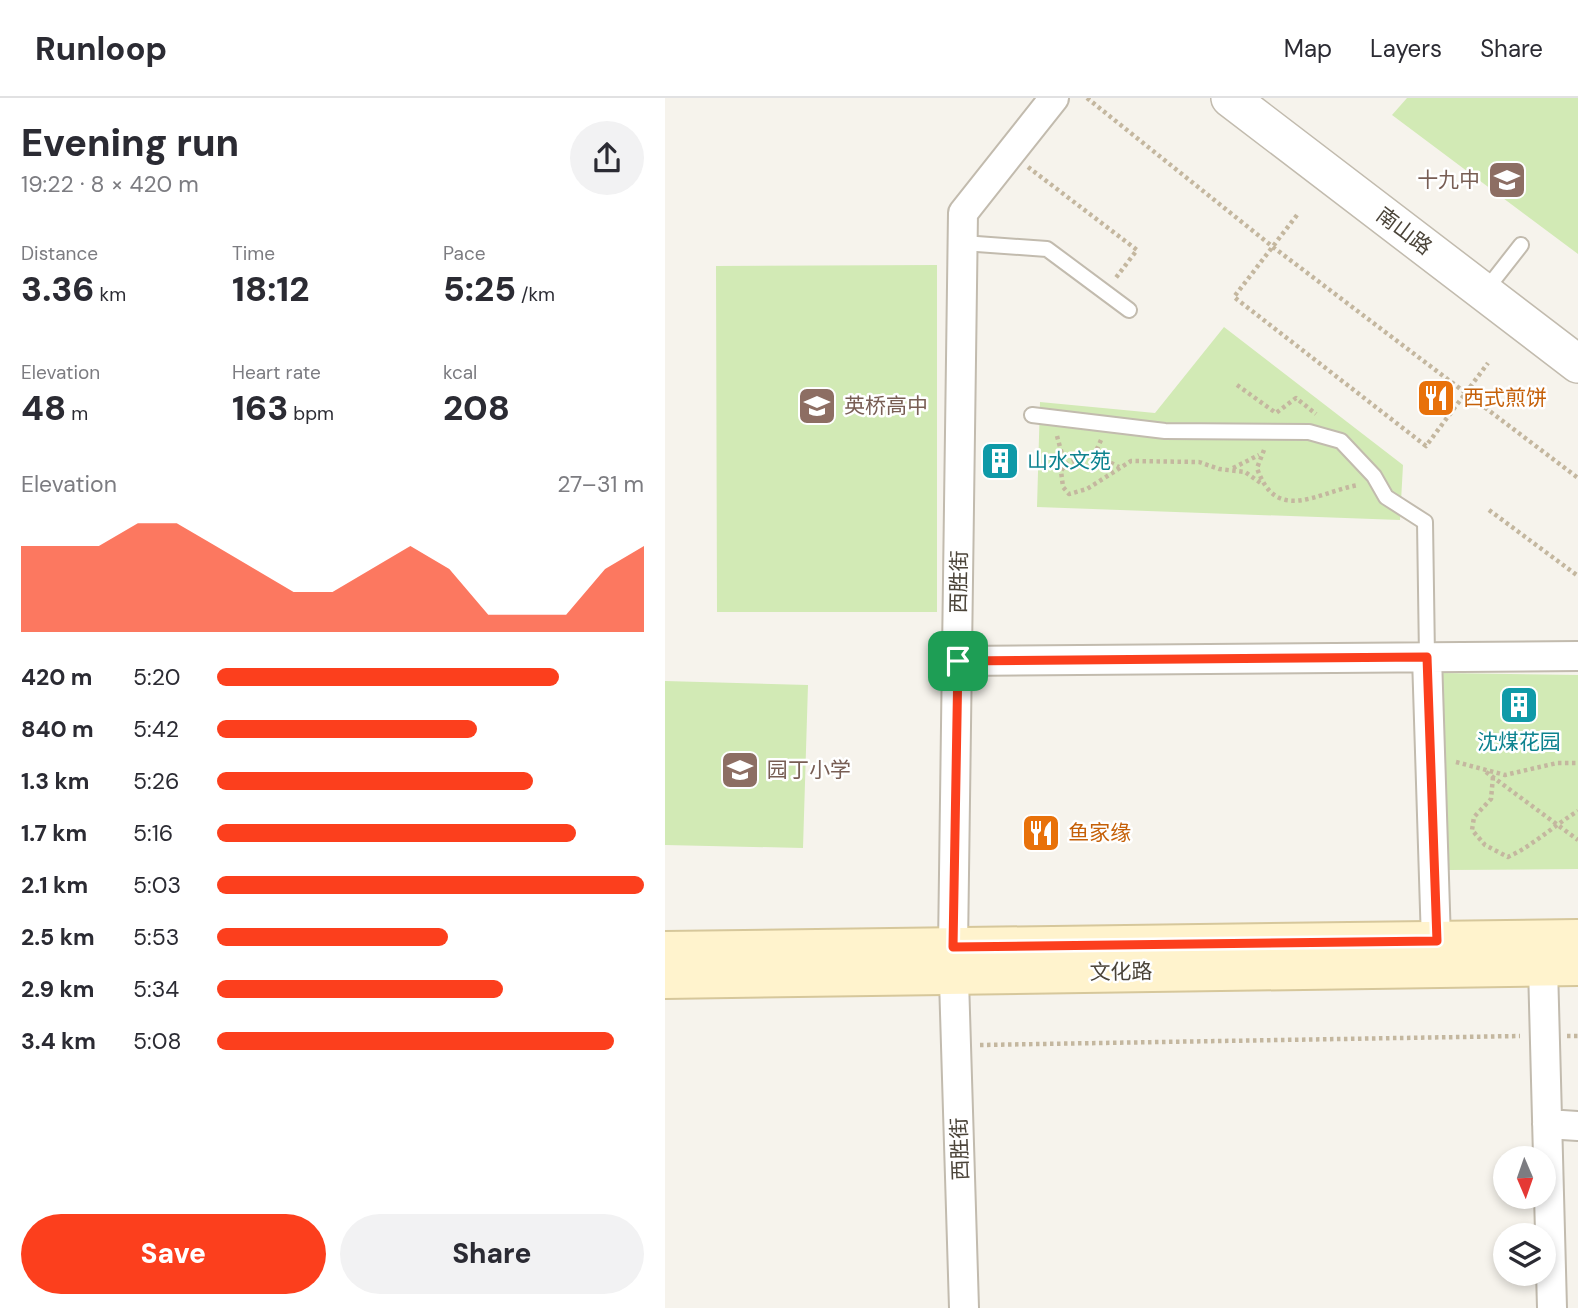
<!DOCTYPE html>
<html lang="en">
<head>
<meta charset="utf-8">
<style>
  :root { --surface:#fff; --page:#f2f2f3; --text:#2b2b33; --muted:#7c7c81; --line:#e1e1e2; --accent:#fc3f1d }
  body { margin:0; font-family:"DM Sans","Noto Sans SC",sans-serif; background:var(--page); color:var(--text); height:100vh; display:flex; flex-direction:column; font-size:26px; white-space:nowrap }
  * { box-sizing:border-box; margin:0 }
  p { font-size:23px; color:var(--muted) }
  .icon { flex:none; width:38px; height:38px; fill:none; stroke:currentColor; stroke-width:2; stroke-linecap:round; stroke-linejoin:round }
  .map { position:relative; flex:1; overflow:hidden }
  .sheet { display:flex; flex-direction:column; background:var(--surface); width:665px }
  .sheet>* { flex:none }
  .needle { width:46px; rotate:178deg }
  .buttons { position:absolute; left:828px; top:1048px; display:grid; gap:14px }
  .buttons a { display:grid; place-items:center; width:63px; height:63px; border-radius:50%; background:var(--surface); box-shadow:0 4px 10px #0003; font-size:35px }
  .pin { position:absolute; display:grid; place-items:center; width:60px; height:60px; color:#fff; margin:-30px; border-radius:14px; box-shadow:0 4px 10px #0006 }
  .round { display:grid; place-items:center; flex:none; width:74px; height:74px; border-radius:37px; background:var(--page) }
  .summary { display:flex; align-items:center; justify-content:space-between; height:119px; padding:0 21px }
  h1 { font-size:38px; font-weight:800; line-height:52px }
  .figures { display:grid; grid-template-columns:repeat(3,1fr); gap:10px; height:119px; padding:7px 21px }
  .figures div { display:grid; align-content:center }
  .figures b { font-size:35px; font-weight:800 }
  .figures small { font-size:19px; font-weight:400 }
  .figures p { font-size:19px }
  .chart { height:196px; padding:14px 21px }
  .chart p { display:flex; justify-content:space-between }
  .chart svg { width:100%; height:126px; margin-top:7px; fill:var(--accent); opacity:.7 }
  .button { display:flex; gap:14px; margin-top:auto; padding:14px 21px }
  .button a { flex:1; height:80px; border-radius:42px; background:var(--accent); color:#fff; font-size:28px; font-weight:800; line-height:80px; text-align:center }
  .button a+a { background:var(--page); color:var(--text) }
  ul { padding:0 21px; list-style:none; font-size:23px }
  li { display:grid; grid-template-columns:112px 84px 1fr; align-items:center; height:52px }
  li i { height:18px; border-radius:9px; background:var(--accent) }
  header { display:flex; align-items:center; gap:42px; box-sizing:border-box; height:98px; padding:0 35px; background:var(--surface); border-bottom:2px solid var(--line) }
  header strong { font-size:33px }
  nav { display:flex; gap:38px; margin-inline-start:auto; font-size:24px }
  main { display:flex; flex:1; min-height:0 }
  .map>svg:first-child { display:block }
  .green { fill:#d2eab5 }
  .lines { fill:none; stroke-linecap:round; stroke-linejoin:round }
  .service-casing { stroke:#c2bbae; stroke-width:18 }
  .minor-casing { stroke:#c2bbae; stroke-width:32 }
  .tertiary-casing { stroke:#c2bbae; stroke-width:40 }
  .secondary-casing { stroke:#d6c79b; stroke-width:42 }
  .path { stroke:#c4b79f; stroke-width:4.5; stroke-dasharray:3.5 3.5; stroke-linecap:butt }
  .service { stroke:#fff; stroke-width:14 }
  .minor { stroke:#fff; stroke-width:28 }
  .tertiary { stroke:#fff; stroke-width:37 }
  .secondary { stroke:#fff3cd; stroke-width:38 }
  .route-casing { stroke:#fff; stroke-width:14 }
  .route { stroke:#fc3f1d; stroke-width:9 }
  .labels { text-anchor:middle; dominant-baseline:central; stroke-width:5; stroke-linejoin:round; paint-order:stroke }
  .education-label { font-size:21px; fill:#785e54; stroke:#fff; text-anchor:start }
  .street-label { font-size:21px; fill:#4b4439; stroke:#fff }
  .food-label { font-size:21px; fill:#c56008; stroke:#fff; text-anchor:start }
  .culture-label { font-size:21px; fill:#0d838f; stroke:#fff; text-anchor:start }
</style>
</head>
<body>
<header>
<strong>Runloop</strong>
<nav><a>Map</a><a>Layers</a><a>Share</a></nav>
</header>
<main>
<section class="sheet">
<div class="summary"><div><h1>Evening run</h1><p>19:22 · 8 × 420 m</p></div><a class="round"><svg class="icon" aria-label="share" viewBox="0 0 24 24"><path d="M12 15V3M7 8l5-5 5 5M5 13v7h14v-7"/></svg></a></div>
<div class="figures">
<div><p>Distance</p><b>3.36<small> km</small></b></div>
<div><p>Time</p><b>18:12</b></div>
<div><p>Pace</p><b>5:25<small> /km</small></b></div>
</div>
<div class="figures">
<div><p>Elevation</p><b>48<small> m</small></b></div>
<div><p>Heart rate</p><b>163<small> bpm</small></b></div>
<div><p>kcal</p><b>208</b></div>
</div>
<div class="chart"><p><span>Elevation</span>27–31 m</p>
<svg viewBox="0 0 160 44" preserveAspectRatio="none"><path d="M0 44V14L10 14L20 14L30 6L40 6L50 14L60 22L70 30L80 30L90 22L100 14L110 22L120 38L130 38L140 38L150 22L160 14V44z"/></svg>
</div>
<ul>
<li><b>420 m</b>5:20<i style="width:80%"></i></li>
<li><b>840 m</b>5:42<i style="width:61%"></i></li>
<li><b>1.3 km</b>5:26<i style="width:74%"></i></li>
<li><b>1.7 km</b>5:16<i style="width:84%"></i></li>
<li><b>2.1 km</b>5:03<i style="width:100%"></i></li>
<li><b>2.5 km</b>5:53<i style="width:54%"></i></li>
<li><b>2.9 km</b>5:34<i style="width:67%"></i></li>
<li><b>3.4 km</b>5:08<i style="width:93%"></i></li>
</ul>
<div class="button"><a>Save</a><a>Share</a></div>
</section>
<div class="map">
<svg width="913" height="1210" viewBox="0 0 913 1210">
  <rect width="100%" height="100%" fill="#f6f3ec"/>
  <path class="green" d="M742,0H913V156L727,17Z
    M272,167V514H52L51,168Z
    M559,229L738,367L735,422L372,409L375,304L490,315Z
    M777,575L913,577V771L784,772Z
    M0,583L143,587L138,750L0,747Z"/>
  <g class="lines">
    <defs>
      <path id="service" d="M298,145L382,151L464,212
        M820,193L856,147
        M367,317L500,333L644,334L676,343L709,378L721,399L760,424L762,559"/>
      <path id="minor" d="M762,559L771,843
        M293,563L913,558
        M878,869L887,1210
        M882,1026L913,1028
        M299,1210L288,849L298,115L389,0"/>
      <path id="tertiary" d="M565,0L913,266"/>
      <path id="secondary" d="M0,853L913,841
        M0,881L913,868"/>
    </defs>
    <use href="#service" class="service-casing"/>
    <use href="#minor" class="minor-casing"/>
    <use href="#tertiary" class="tertiary-casing"/>
    <use href="#secondary" class="secondary-casing"/>
    <path class="path" d="M422,0L608,149L913,380
      M363,69L472,152L450,181
      M632,117L569,199L761,348L823,265
      M572,287L611,315L631,300L651,316
      M392,338L400,367
      M436,342L431,353L400,367L396,373L398,389L404,396L422,391L466,363L534,364L554,371L580,374L597,386
      M599,352L592,370C611,426 651,395 693,387
      M427,355L454,369
      M568,370L594,357
      M824,412L913,478
      M791,664L840,677L892,665H913
      M821,674L913,742
      M828,679L826,701L809,719L807,732L820,747L843,759C869,747 888,728 913,713
      M902,938H913
      M315,947L855,938"/>
    <use href="#service" class="service"/>
    <use href="#minor" class="minor"/>
    <use href="#tertiary" class="tertiary"/>
    <use href="#secondary" class="secondary"/>
  </g>
  <g class="lines">
    <defs>
      <path id="route" d="M762,559L772,843L288,849L293,563Z"/>
    </defs>
    <use href="#route" class="route-casing"/>
    <use href="#route" class="route"/>
  </g>
  <defs>
    <symbol id="school-square" viewBox="-11 -11 22 22"><rect x="-9" y="-9" width="18" height="18" rx="4" fill="#8d6e63" stroke="#fff"/><path d="M0-5L7-2L0 1L-7-2ZM-4 1L0 2.5L4 1V4Q0 6-4 4Z" fill="#fff"/></symbol>
    <symbol id="restaurant-square" viewBox="-11 -11 22 22"><rect x="-9" y="-9" width="18" height="18" rx="4" fill="#e8710a" stroke="#fff"/><path d="M-5-6h1v4h1v-4h1v4h1v-4h1v5L-1.5 .5V6h-2V.5L-5-1ZM5-6V6H3V1.5H1.5Q1.5-4 5-6Z" fill="#fff"/></symbol>
    <symbol id="building-square" viewBox="-11 -11 22 22"><rect x="-9" y="-9" width="18" height="18" rx="4" fill="#0f9aa8" stroke="#fff"/><path d="M-4-6H4V6H1V3H-1V6H-4ZM-2.5-4.3h1.7v1.8h-1.7ZM.8-4.3h1.7v1.8H.8ZM-2.5-1h1.7V.8h-1.7ZM.8-1h1.7V.8H.8Z" fill="#fff"/></symbol>
  </defs>
  <g fill-rule="evenodd">
    <use href="#school-square" x="820" y="60" width="44" height="44"/>
    <use href="#restaurant-square" x="749" y="278" width="44" height="44"/>
    <use href="#school-square" x="130" y="286" width="44" height="44"/>
    <use href="#building-square" x="313" y="341" width="44" height="44"/>
    <use href="#building-square" x="832" y="585" width="44" height="44"/>
    <use href="#school-square" x="53" y="650" width="44" height="44"/>
    <use href="#restaurant-square" x="354" y="713" width="44" height="44"/>
  </g>
  <g class="labels">
    <g class="education-label">
      <text x="815" y="82" text-anchor="end">十九中</text>
      <text x="179" y="308">英桥高中</text>
      <text x="102" y="672">园丁小学</text>
    </g>
    <g class="street-label">
      <text transform="translate(739 133) rotate(37)">南山路</text>
      <text transform="translate(294 484) rotate(-89)">西胜街</text>
      <text transform="translate(456 874) rotate(-1)">文化路</text>
      <text transform="translate(295 1051) rotate(-92)">西胜街</text>
    </g>
    <g class="food-label">
      <text x="798" y="300">西式煎饼</text>
      <text x="403" y="735">鱼家缘</text>
    </g>
    <g class="culture-label">
      <text x="362" y="363">山水文苑</text>
      <text x="854" y="644" text-anchor="middle">沈煤花园</text>
    </g>
  </g>
</svg>
<div class="buttons">
<a><svg class="needle" viewBox="-14 -14 28 28"><path d="M0-13l5 13h-10z" fill="#e53935"/><path d="M0 13l5-13h-10z" fill="#7c7c81"/></svg></a>
<a><svg class="icon" aria-label="layers" viewBox="0 0 24 24"><path d="M12 4l9 5-9 5-9-5zM3 14l9 5 9-5"/></svg></a>
</div>
<div class="pin" style="left:293px;top:563px;background:#1e9e55"><svg class="icon" aria-label="arrive" viewBox="0 0 24 24"><path d="M6 21V4h12l-3 4 3 4H6"/></svg></div>
</div>
</main>
</body>
</html>
